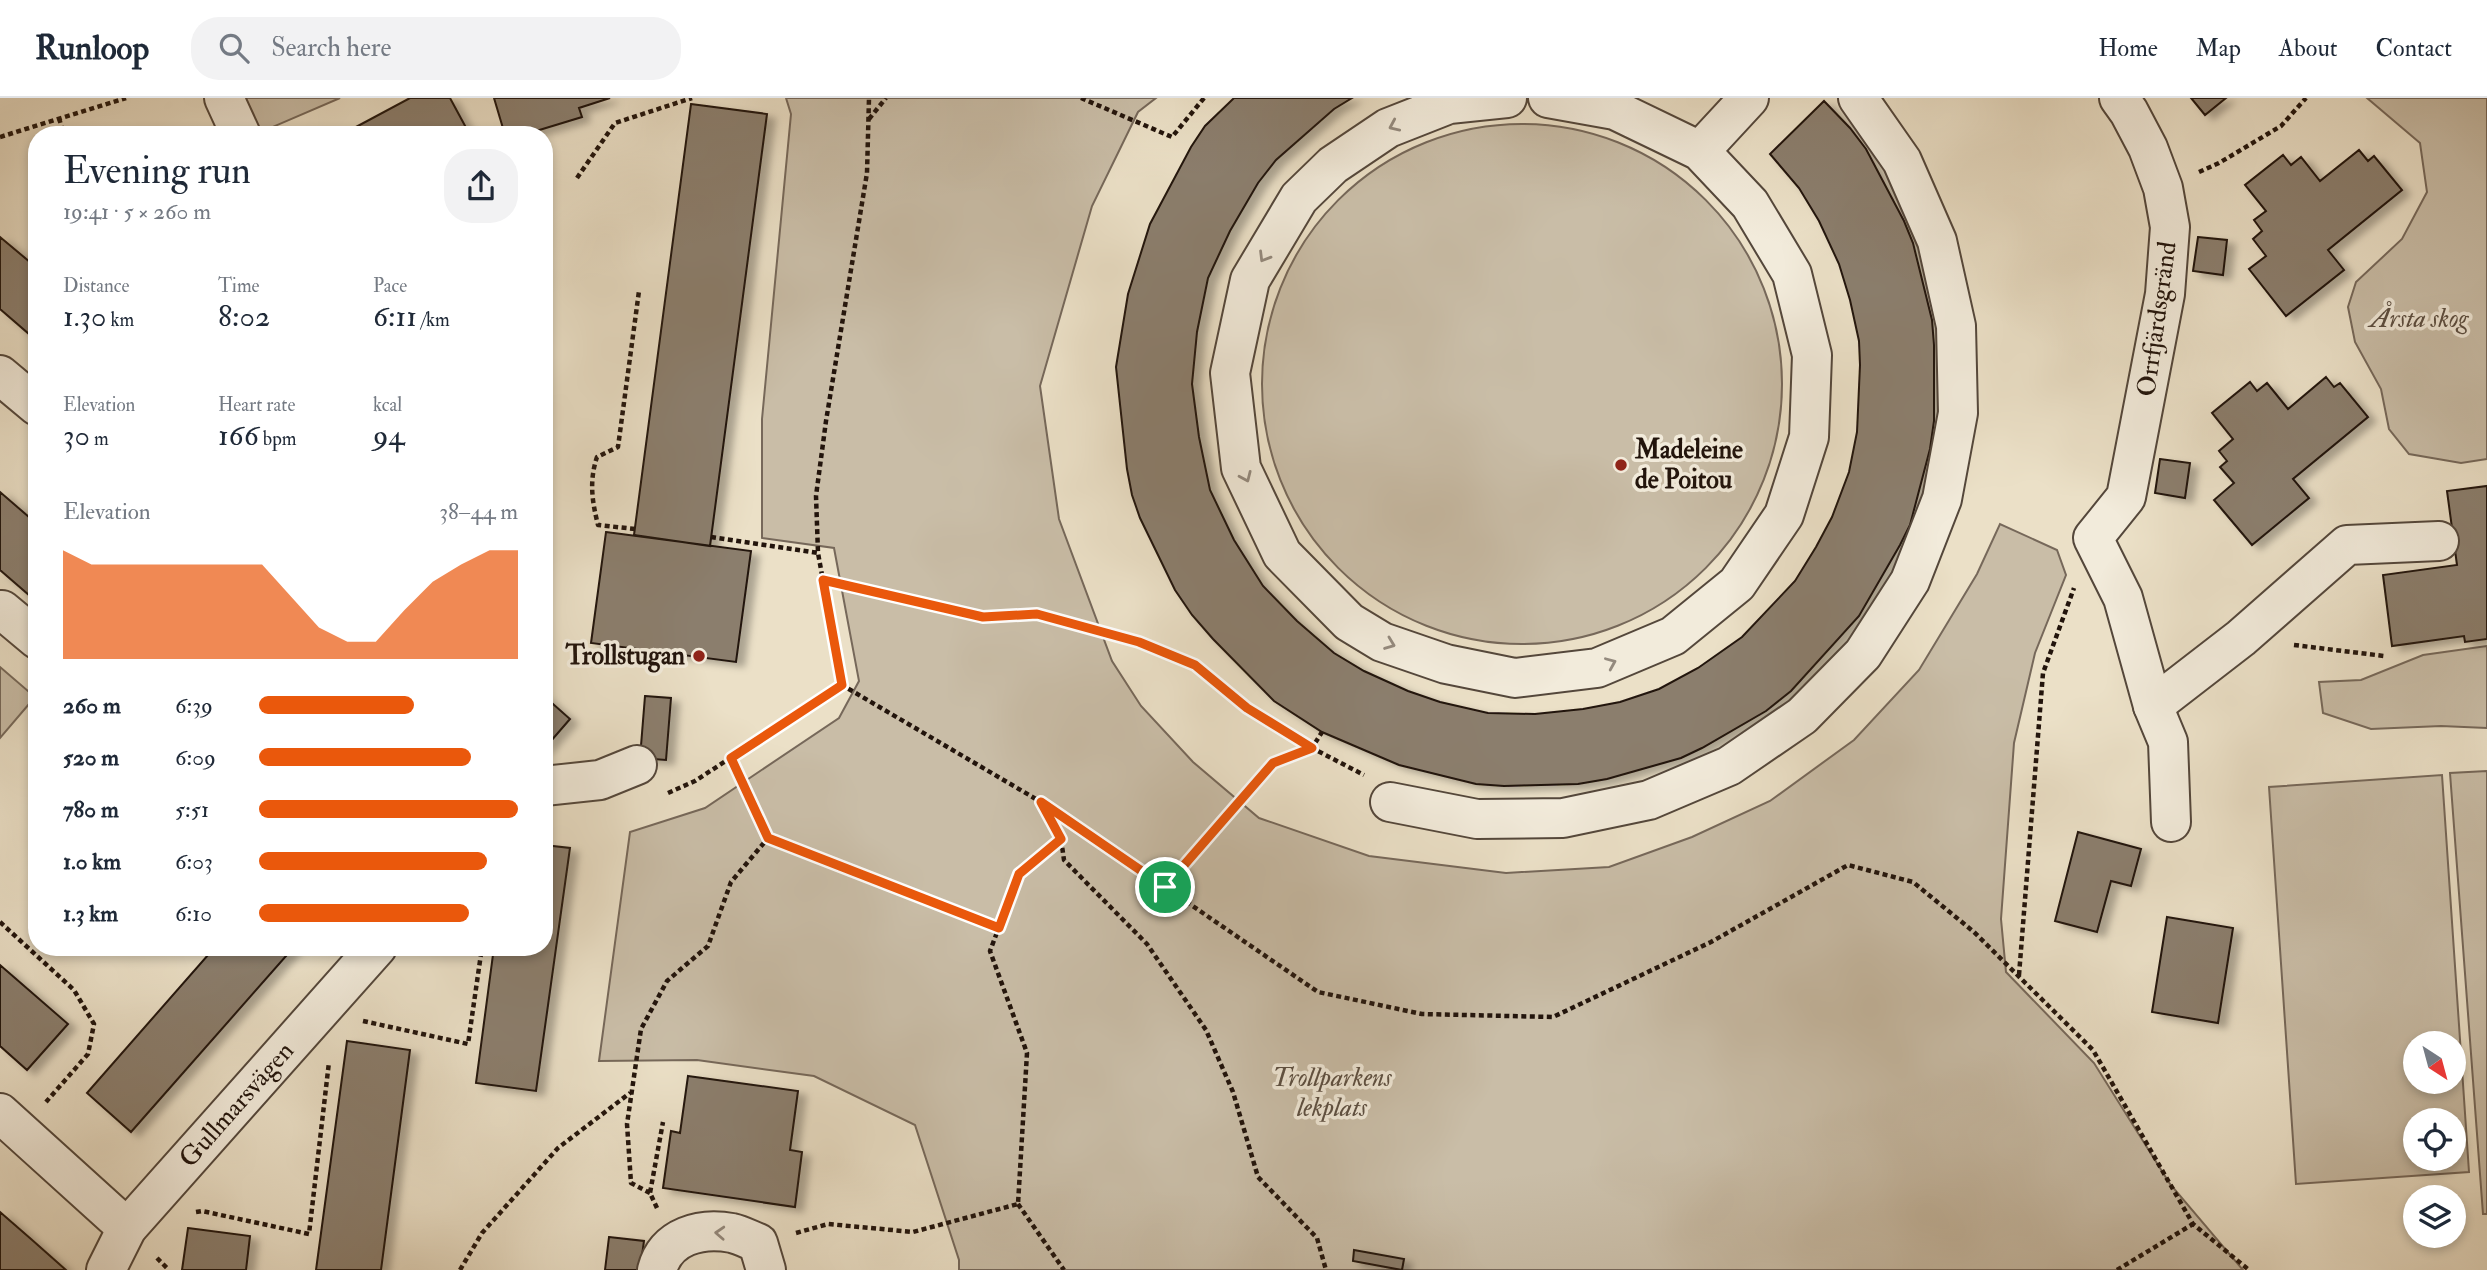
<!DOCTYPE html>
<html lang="en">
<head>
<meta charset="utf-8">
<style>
  :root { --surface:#fff; --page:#f2f2f3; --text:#1f2937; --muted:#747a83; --line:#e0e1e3; --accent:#ea580c }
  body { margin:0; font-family:"IM FELL Double Pica",serif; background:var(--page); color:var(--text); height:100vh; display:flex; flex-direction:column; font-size:26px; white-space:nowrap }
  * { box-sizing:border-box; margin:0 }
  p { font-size:23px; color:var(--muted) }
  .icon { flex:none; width:38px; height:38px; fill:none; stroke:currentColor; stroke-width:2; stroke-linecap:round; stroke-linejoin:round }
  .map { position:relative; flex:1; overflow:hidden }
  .panel { position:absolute; left:28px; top:28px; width:525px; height:830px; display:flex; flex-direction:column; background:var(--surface); border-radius:28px; box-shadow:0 4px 10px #0003 }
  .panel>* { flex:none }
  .needle { width:46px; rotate:144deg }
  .buttons { position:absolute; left:2403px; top:933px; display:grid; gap:14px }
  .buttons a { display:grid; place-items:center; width:63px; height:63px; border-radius:50%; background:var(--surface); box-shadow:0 4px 10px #0003; font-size:35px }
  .pin { position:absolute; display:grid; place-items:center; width:60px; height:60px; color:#fff; margin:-30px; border:4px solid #fff; border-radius:50%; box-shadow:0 2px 7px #0007 }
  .round { display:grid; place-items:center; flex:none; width:74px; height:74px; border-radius:28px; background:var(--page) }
  .headline { display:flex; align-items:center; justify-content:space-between; height:119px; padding:0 35px }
  h1 { font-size:38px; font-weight:600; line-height:52px }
  .stats { display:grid; grid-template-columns:repeat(3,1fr); gap:10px; height:119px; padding:7px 35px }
  .stats div { display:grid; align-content:center }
  .stats b { font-size:30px; font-weight:600 }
  .stats small { font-size:19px; font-weight:400 }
  .stats p { font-size:19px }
  .chart { height:196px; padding:14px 35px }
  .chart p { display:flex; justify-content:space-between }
  .chart svg { width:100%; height:126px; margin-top:7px; fill:var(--accent); opacity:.7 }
  ul { padding:0 35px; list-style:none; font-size:23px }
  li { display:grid; grid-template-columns:112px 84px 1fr; align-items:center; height:52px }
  li i { height:18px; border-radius:9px; background:var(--accent) }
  header { display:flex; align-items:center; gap:42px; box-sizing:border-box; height:98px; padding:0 35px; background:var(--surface); border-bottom:2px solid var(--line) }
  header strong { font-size:33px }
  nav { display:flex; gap:38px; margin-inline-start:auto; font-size:24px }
  .search { width:490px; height:63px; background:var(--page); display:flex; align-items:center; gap:18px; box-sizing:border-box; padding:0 24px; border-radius:28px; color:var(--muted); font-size:26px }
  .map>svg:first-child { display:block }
  .green { fill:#c9bda7; stroke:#76685a; stroke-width:2; fill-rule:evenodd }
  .building { fill:#8b7e6d; stroke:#22140c; stroke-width:2; filter:url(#shadow) }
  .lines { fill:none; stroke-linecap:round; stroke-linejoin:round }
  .minor-casing { stroke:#54473b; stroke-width:42 }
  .path { stroke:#22140c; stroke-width:4.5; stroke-dasharray:5 3.5; stroke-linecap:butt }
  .minor { stroke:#f2ebdb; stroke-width:38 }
  .oneway { stroke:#948a7e }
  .route-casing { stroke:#fff; stroke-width:14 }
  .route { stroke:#ea580c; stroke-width:9 }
  .poi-dot { fill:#8f2418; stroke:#f2ebdb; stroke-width:2.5 }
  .labels { text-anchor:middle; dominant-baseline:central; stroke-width:7; stroke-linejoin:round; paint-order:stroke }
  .street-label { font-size:26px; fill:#22140c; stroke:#f2ebdb }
  .park-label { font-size:26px; font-style:italic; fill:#5c4f42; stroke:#f2ebdb }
  .poi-label { font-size:26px; font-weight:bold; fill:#22140c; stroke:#f2ebdb; text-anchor:start }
</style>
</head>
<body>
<header>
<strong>Runloop</strong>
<div class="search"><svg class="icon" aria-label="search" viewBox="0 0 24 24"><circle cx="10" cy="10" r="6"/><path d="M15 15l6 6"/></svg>Search here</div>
<nav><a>Home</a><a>Map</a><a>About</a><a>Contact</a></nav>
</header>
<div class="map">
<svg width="2487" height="1172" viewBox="0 0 2487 1172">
  <defs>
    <filter id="shadow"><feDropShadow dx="8" dy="4.5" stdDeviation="3.5" flood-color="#0004"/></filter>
  </defs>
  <rect width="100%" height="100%" fill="#ebe0c7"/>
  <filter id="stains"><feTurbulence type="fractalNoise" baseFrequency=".00286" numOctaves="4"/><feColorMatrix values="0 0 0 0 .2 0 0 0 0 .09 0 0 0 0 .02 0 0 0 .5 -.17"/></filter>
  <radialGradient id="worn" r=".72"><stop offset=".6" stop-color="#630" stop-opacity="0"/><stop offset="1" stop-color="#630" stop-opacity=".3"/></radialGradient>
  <path class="green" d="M237,0H340L254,37Z
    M786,0H1156L1138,14L1092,108L1040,288L1059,421L1112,563L1141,608L1193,664L1259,720L1369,758L1506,775L1609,769L1692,739L1770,703L1854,642L1919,572L1977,476L2000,426L2057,452L2066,477L2035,555L2014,645L2001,821L2006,874L2094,965L2170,1086L2243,1172H959V1162L915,1027L814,978L697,962L599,963L630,734L705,710L839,620L859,583L834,450L762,440V321L791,16Z
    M2367,0H2487V361L2461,365L2409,356L2389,331L2381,291L2355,244L2348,209L2356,184L2402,141L2427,94L2420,45Z
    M1262 286a260 260 0 1 1 520 0a260 260 0 1 1-520 0Z
    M2487,548V630L2441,628L2371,631L2323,615L2319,584L2361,582L2423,557Z
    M0,569L35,599L0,640Z
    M2487,673V1116H2483L2450,675Z
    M2442,677L2469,1074L2296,1086L2269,689ZM2415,945H2454V984H2415ZM2454,1022V1060H2415V1022Z"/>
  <path class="building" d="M410,0H450L470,37H341Z
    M494,0H610L579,10L582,19L523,37H505Z
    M1234,0H1352L1334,11L1276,62L1258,85L1230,133L1208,180L1197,234L1192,286L1199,339L1210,392L1234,442L1263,488L1297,523L1334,555L1364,573L1408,593L1440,604L1488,615L1535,616L1583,611L1620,604L1659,591L1698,570L1742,539L1795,483L1816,449L1832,419L1849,374L1857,334L1860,267L1859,243L1850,202L1839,166L1819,123L1799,90L1770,56L1824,3L1850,30L1866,51L1904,123L1913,145L1932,222L1934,247V323L1930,351L1910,427L1900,447L1859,518L1791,593L1766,613L1702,650L1681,660L1607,681L1578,686L1504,688L1476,686L1399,667L1322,634L1274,603L1213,541L1192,517L1175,492L1140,420L1132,397L1127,371L1116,269L1128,196L1150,126L1191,49L1205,28Z
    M2191,0H2226L2205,17Z
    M691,6L767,16L710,448L634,437Z
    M2359,52L2368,63L2374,58L2402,92L2328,152L2344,172L2286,218L2249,171L2266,158L2253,141L2262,133L2254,122L2266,113L2245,87L2283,57L2291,67L2301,59L2320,83Z
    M0,139L37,170V227L29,236L0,211Z
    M2198,139L2227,142L2223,177L2193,173Z
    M2326,279L2334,289L2340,285L2368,319L2293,381L2309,400L2252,447L2214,402L2234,385L2220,369L2227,363L2219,353L2233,341L2212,315L2250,284L2257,293L2267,285L2288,311Z
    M2160,361L2190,365L2185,400L2155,395Z
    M2487,388V541L2465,544L2464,538L2392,548L2383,477L2457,467L2447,393Z
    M0,394L37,426V504L0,472Z
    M606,434L751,453L736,564L591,545Z
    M544,598L570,621L544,651Z
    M645,598L671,600L666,662L640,660Z
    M2078,734L2141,751L2131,788L2111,783L2097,834L2055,823Z
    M544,747L570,750L536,993L476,985L494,849H544Z
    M2167,819L2233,830L2218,925L2152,914Z
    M215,849H294L131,1034L87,995Z
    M0,867L68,926L27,972L0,948Z
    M347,943L410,952L381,1172H316Z
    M688,978L798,993L790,1052L802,1054L795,1109L663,1090L671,1033L680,1035Z
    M0,1114L31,1141L66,1172H0Z
    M188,1130L250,1138L246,1172H182Z
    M609,1139L644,1143L640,1172H605Z
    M1354,1152L1404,1161L1402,1172L1353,1163Z"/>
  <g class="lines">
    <defs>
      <g id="minor">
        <path d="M224,0L241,37"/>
        <path d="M1507,0L1449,6L1388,30L1333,67L1299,100L1250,182L1230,275L1241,370L1282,456L1349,524L1382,544L1446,566L1515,580L1597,570L1673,538L1737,486L1784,417L1809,339L1812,257L1792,176L1750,106L1700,53L1615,12L1548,0"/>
        <path d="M2119,0L2129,14L2148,50L2163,90L2170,129L2165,196L2126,399L2093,440L2123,500L2153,608L2168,644L2171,724"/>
        <path d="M1700,53L1749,0"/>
        <path d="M0,277L37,308"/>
        <path d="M2,512L37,541"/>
        <path d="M2153,608L2241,540L2347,447L2439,443"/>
        <path d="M544,688L600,682L637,667"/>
        <path d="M1390,704L1477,721L1563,720L1649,702L1729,668L1802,618L1863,556L1910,483L1942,401L1958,315L1956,228L1937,143L1902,63L1858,0"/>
        <path d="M0,1015L127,1130"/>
        <path id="s1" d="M106,1172L127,1130L377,849"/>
        <path d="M657,1172C666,1138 701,1129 732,1135C741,1137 750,1142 758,1145L766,1172"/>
      </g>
    </defs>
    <use href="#minor" class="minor-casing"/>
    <path class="path" d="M1081,0L1172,39L1204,0
      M59,20L64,37
      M869,21L886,0
      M0,39L126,0
      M2199,74L2219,65L2281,28L2306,0
      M577,80L615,25L692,0
      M635,431L598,427C592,403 589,383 597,359L618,349L639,193
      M711,439L818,455
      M823,482L983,519L1037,516L1139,544L1195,567L1247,610L1312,650L1364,677
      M2294,547L2384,558
      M842,587L818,455L816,398L826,323L867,75L869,0
      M668,695L695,683L842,587L1041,704L1318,894L1422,916L1553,919L1711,844L1848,767L1913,784L1974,834L2093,952L2193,1126L2249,1172
      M1041,704L1061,741L1064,762L1147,846L1206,932L1233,994L1258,1079L1317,1140L1326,1172
      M768,740L999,830
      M1165,789L1273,665L1312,650L1322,634
      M0,824L74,892L94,926L88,956L46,1004
      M2019,877L2043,575L2074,490
      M363,923L468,946L482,849
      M650,1095L631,1085L627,1026L641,931L667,883L708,848L731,784L768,740L731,660
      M1018,1106L1064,1172
      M657,1110L650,1095L663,1024
      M196,1114L202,1113L309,1136L329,964
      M796,1135L828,1126L913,1134L1018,1106L1027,955L990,853L1019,776L1061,741
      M157,1160L169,1172
      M460,1172L482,1135L558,1050L630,995
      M2117,1172L2193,1126"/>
    <use href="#minor" class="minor"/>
  </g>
  <defs><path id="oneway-chevron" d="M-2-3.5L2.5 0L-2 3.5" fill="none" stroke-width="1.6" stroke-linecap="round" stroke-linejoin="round" transform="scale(1.75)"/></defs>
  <g class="oneway">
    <use href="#oneway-chevron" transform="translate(1394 28) rotate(156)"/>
    <use href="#oneway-chevron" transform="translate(1264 159) rotate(121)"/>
    <use href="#oneway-chevron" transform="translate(1246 379) rotate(66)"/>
    <use href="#oneway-chevron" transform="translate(1390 546) rotate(21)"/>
    <use href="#oneway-chevron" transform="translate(1611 565) rotate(-23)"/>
    <use href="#oneway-chevron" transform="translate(720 1135) rotate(-177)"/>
  </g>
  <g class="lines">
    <defs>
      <path id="route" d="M823,482L983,519L1037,516L1139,544L1195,567L1247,610L1312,650L1273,665L1165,789L1041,704L1061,741L1019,776L999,830L768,740L731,660L842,587Z"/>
    </defs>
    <use href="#route" class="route-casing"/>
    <use href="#route" class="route"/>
  </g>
  <g class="poi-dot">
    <circle cx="1621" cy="367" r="7"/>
    <circle cx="699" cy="558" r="7"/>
  </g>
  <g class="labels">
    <g class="street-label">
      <text transform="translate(2157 221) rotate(-82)">Orrfjärdsgränd</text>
      <text stroke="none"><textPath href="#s1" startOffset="212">Gullmarsvägen</textPath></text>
    </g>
    <g class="park-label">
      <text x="2419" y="221">Årsta skog</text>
      <text x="1332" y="980">Trollparkens<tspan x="1332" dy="30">lekplats</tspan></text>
    </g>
    <g class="poi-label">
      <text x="1635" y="352">Madeleine<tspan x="1635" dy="30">de Poitou</tspan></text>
      <text x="685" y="558" text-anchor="end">Trollstugan</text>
    </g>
  </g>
  <rect width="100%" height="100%" filter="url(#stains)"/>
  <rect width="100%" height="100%" fill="url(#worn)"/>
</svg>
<div class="buttons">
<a><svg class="needle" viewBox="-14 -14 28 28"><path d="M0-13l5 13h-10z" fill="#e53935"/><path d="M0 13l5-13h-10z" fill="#747a83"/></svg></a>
<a><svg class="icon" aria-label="locate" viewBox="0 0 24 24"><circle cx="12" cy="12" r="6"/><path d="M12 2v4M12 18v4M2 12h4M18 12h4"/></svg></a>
<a><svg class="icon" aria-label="layers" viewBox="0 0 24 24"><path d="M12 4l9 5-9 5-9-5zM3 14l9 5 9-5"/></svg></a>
</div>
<div class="pin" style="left:1165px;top:789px;background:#1e9e55"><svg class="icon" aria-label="arrive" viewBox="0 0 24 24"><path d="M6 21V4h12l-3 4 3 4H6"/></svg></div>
<section class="panel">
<div class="headline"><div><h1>Evening run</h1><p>19:41 · 5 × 260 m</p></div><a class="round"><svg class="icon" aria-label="share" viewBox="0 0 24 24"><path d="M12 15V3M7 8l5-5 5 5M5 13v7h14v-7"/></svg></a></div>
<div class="stats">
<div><p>Distance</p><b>1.30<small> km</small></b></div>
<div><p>Time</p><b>8:02</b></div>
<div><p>Pace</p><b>6:11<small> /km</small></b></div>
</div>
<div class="stats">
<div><p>Elevation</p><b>30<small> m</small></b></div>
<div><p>Heart rate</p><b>166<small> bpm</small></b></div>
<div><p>kcal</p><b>94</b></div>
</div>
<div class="chart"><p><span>Elevation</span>38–44 m</p>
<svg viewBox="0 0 160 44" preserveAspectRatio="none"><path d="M0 44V6L10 11L20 11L30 11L40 11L50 11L60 11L70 11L80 22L90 33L100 38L110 38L120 27L130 17L140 11L150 6L160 6V44z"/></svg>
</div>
<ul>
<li><b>260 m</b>6:39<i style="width:60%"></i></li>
<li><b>520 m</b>6:09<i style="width:82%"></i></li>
<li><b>780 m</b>5:51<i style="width:100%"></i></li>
<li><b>1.0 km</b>6:03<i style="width:88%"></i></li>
<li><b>1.3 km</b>6:10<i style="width:81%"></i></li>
</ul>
</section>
</div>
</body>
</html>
